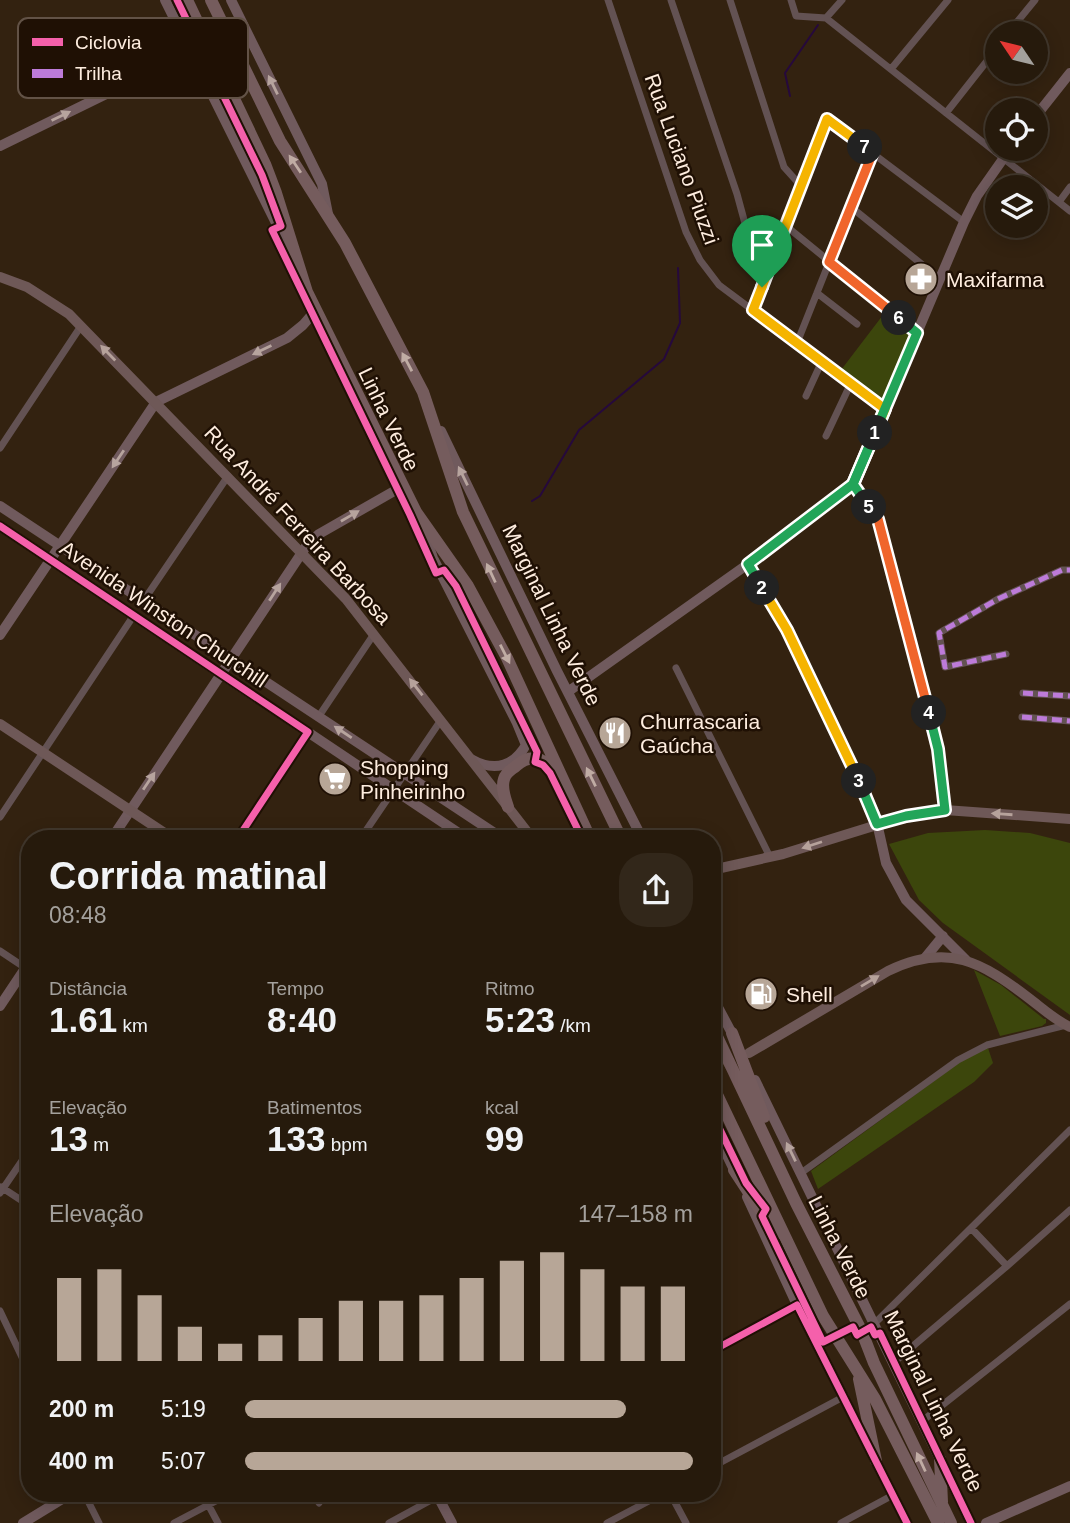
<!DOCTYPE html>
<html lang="pt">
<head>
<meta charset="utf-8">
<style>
  :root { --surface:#261a0c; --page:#32271a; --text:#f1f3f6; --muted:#a4a19d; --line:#42382d; --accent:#b7a697 }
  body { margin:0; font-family:Arial,sans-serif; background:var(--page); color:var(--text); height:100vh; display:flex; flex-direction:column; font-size:26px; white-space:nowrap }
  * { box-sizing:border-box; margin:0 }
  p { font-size:23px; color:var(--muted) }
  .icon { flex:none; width:38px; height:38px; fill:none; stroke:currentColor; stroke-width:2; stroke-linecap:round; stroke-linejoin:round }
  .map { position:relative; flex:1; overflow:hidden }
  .drawer { position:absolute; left:21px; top:830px; width:700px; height:672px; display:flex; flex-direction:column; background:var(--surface); border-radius:28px; box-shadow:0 4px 18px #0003,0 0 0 2px var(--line) }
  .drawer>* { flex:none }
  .needle { width:46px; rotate:305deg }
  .buttons { position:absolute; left:985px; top:21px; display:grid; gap:14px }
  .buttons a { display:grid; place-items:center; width:63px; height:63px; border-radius:50%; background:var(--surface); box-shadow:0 4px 18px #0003,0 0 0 2px var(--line); font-size:35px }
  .pin { position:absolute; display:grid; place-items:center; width:60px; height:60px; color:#fff; margin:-72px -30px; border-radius:50% 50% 50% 0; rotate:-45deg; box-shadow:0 0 7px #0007 }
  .pin .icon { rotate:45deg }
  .km { position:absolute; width:35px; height:35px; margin:-18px; border-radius:50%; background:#222; color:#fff; font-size:19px; line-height:35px; text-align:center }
  .round { display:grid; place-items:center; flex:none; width:74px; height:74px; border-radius:28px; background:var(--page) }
  .headline { display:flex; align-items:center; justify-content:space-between; height:119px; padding:0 28px }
  h1 { font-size:38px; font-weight:700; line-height:52px }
  .figures { display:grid; grid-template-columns:repeat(3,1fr); gap:10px; height:119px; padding:7px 28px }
  .figures div { display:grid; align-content:center }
  .figures b { font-size:35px; font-weight:700 }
  .figures small { font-size:19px; font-weight:400 }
  .figures p { font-size:19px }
  .chart { height:196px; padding:14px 28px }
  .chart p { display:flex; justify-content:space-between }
  .chart svg { width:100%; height:126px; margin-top:7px; stroke:var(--accent); stroke-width:6 }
  ul { padding:0 28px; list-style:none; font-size:23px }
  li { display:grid; grid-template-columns:112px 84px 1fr; align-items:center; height:52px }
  li i { height:18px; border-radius:9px; background:var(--accent) }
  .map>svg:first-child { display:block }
  .green { fill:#3c460c }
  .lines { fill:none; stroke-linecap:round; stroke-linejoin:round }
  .stream { stroke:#26093c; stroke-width:2 }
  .primary-tunnel { stroke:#51402f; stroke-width:10; stroke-dasharray:10 5; stroke-linecap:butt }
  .street { stroke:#635253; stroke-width:7 }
  .secondary { stroke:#705a5d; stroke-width:10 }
  .primary { stroke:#6e5857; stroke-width:10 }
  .highway { stroke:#755c5d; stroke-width:12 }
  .quiet { stroke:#bd7bd9; stroke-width:5; stroke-dasharray:10 5; stroke-linecap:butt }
  .cycleway-casing { stroke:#1f1004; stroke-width:11 }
  .cycleway { stroke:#f560ab; stroke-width:7 }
  .oneway { fill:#b7a49e }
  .oneway2 { fill:#c0aca4 }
  .oneway3 { fill:#b6a29b }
  .split-1-casing { stroke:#fff; stroke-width:14 }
  .split-2-casing { stroke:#fff; stroke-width:14 }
  .split-3-casing { stroke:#fff; stroke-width:14 }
  .split-4-casing { stroke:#fff; stroke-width:14 }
  .split-5-casing { stroke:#fff; stroke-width:14 }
  .split-6-casing { stroke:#fff; stroke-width:14 }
  .split-7-casing { stroke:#fff; stroke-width:14 }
  .split-8-casing { stroke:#fff; stroke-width:14 }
  .split-1 { stroke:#f5b400; stroke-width:9 }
  .split-2 { stroke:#22a559; stroke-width:9 }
  .split-3 { stroke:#f5b400; stroke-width:9 }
  .split-4 { stroke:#22a559; stroke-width:9 }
  .split-5 { stroke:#f0652b; stroke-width:9 }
  .split-6 { stroke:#22a559; stroke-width:9 }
  .split-7 { stroke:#f0652b; stroke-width:9 }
  .split-8 { stroke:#f5b400; stroke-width:9 }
  .labels { text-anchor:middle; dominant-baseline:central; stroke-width:5; stroke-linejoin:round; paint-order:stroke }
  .street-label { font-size:21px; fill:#feeddf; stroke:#1f1004 }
  .poi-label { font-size:21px; fill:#feeddf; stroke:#1f1004; text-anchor:start }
  .key { fill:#1f1004; stroke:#625246; stroke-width:2 }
  .key-label { font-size:19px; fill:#feeddf }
</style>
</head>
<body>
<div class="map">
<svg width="1070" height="1523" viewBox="0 0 1070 1523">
  <rect width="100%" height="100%" fill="#332210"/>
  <path class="green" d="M886,311L914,333L883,400L841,370Z
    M985,830L1030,833L1070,843V1015L943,923L919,900L889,844L928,833Z
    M974,970L1001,985L1044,1019H1046V1023L1042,1026L1000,1036Z
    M988,1048L993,1063L974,1082L818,1189L811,1171L967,1057Z"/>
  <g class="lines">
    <path class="stream" d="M790,96L785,73L818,25
      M532,501L540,496L579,430L664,359L680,323L678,268"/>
    <path class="primary-tunnel" d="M712,1075L737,1060"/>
    <path class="street" d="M608,0L686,232L700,260L719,285L885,409
      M671,0L737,194L762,286
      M730,0L784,167L801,186
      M791,0L796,16L826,18L1070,211
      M826,18L842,0
      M1008,33L1035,0
      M891,69L948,0
      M946,113L998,47
      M1059,202L1070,187
      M851,207L940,279
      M786,226L917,333
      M817,293L857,324
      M753,310L827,119L964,222
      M797,343L873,152
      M806,396L822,361
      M826,436L851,383
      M0,448L81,326
      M853,484L878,519L938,749L945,810
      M144,600L228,476
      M1006,654L945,667L939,633L998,599L1062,570H1070
      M676,668L770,857
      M1023,693L1070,696
      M319,716L374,634
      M1022,717L1070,721
      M0,817L134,615
      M238,838L308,732
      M361,838L441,720
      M0,951L30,971
      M801,1173L958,1060L987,1045L1066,1025
      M1,1187L30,1206
      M0,1193L30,1149
      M971,1228L1007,1266
      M0,1311L30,1374
      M875,1323L1070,1130
      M712,1351L797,1305
      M893,1363L1007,1266L1070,1210
      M921,1422L1070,1304
      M712,1467L845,1396
      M84,1493L99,1523
      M202,1493L218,1523
      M314,1493L319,1503
      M670,1493L686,1523
      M174,1523L231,1493
      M389,1523L444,1493
      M607,1523L664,1493
      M841,1523L893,1495"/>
    <path class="secondary" d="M165,0L288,247
      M231,0L322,184L328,214
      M1036,116L1070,73
      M0,146L190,53
      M441,431L557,671L642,838
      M0,506L502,838
      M421,524L433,558L517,723L526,745C513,767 494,772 471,759
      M0,526L466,838
      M748,564L787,630L875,814L886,863L906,900L966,960
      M0,635L156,402L287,338L303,325L316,310
      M569,691L748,564L853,484L964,222L977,196L1010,149
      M112,838L307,545L319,534L403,486
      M925,958L943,936
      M712,996L735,1039
      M0,1006L30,961
      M755,1080L971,1523
      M712,1124L736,1174
      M747,1197L797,1305L907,1523
      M436,1493L452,1523
      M23,1523L72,1493
      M986,1523L1070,1486"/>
    <path class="primary" d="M0,277L27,287L69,314L346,599L532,838
      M0,724L172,838
      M712,870L783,854L906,816L945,810L1070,819
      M749,1053L888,971C948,942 982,962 1030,999C1043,1009 1055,1020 1070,1027"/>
    <path class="highway" d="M187,0L265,164L276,193L307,292L416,512L468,586L507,658L590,838
      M211,0L280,141L345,243L423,392L463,512L621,838
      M508,807C505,798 501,788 504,779C506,772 511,770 516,766C530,754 544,756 553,773
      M712,1026L796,1203L862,1332L874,1363L951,1523
      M732,1033L764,1117
      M712,1084L823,1316L875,1399L938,1523
      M734,1170L776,1234
      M859,1379L876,1461
      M940,1459L942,1502"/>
    <path class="quiet" d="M1006,654L945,667L939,633L998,599L1062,570H1070
      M1023,693L1070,696
      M1022,717L1070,721"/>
    <defs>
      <path id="cycleway" d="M177,0L262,175L281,226L272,230L410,515L436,573L444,570L456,586L537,752L535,762L543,765L550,773L582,838
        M0,526L308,732L238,838
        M712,1113L746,1183L766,1209L762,1216L823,1342L853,1327L857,1335L871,1327L875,1335L880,1333L971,1523
        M712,1351L797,1305L907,1523"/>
    </defs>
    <use href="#cycleway" class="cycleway-casing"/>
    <use href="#cycleway" class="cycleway"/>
  </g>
  <defs><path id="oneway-solid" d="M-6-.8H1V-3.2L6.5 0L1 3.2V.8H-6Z" transform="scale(1.75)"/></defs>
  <g class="oneway">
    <use href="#oneway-solid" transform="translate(273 85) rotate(-116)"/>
    <use href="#oneway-solid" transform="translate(61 116) rotate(-26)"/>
    <use href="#oneway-solid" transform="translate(262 350) rotate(154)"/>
    <use href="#oneway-solid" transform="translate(118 459) rotate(124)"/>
    <use href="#oneway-solid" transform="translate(463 476) rotate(-116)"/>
    <use href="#oneway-solid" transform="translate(350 516) rotate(-30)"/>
    <use href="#oneway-solid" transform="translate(275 592) rotate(-57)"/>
    <use href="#oneway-solid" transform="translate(343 732) rotate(-146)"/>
    <use href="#oneway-solid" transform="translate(149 781) rotate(-56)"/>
    <use href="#oneway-solid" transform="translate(791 1152) rotate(-116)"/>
  </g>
  <g class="oneway2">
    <use href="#oneway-solid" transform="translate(295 164) rotate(-124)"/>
    <use href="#oneway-solid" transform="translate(407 362) rotate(-118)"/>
    <use href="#oneway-solid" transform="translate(491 573) rotate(-115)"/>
    <use href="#oneway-solid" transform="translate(505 654) rotate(63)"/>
    <use href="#oneway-solid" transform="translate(591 777) rotate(-116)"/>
    <use href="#oneway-solid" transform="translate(921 1462) rotate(-115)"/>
  </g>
  <g class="oneway3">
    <use href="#oneway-solid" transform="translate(108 353) rotate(-134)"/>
    <use href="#oneway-solid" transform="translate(416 687) rotate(-128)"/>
    <use href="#oneway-solid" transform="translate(1002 814) rotate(-176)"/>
    <use href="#oneway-solid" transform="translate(812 845) rotate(162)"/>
    <use href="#oneway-solid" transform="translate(870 981) rotate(-31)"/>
  </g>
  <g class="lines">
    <defs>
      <path id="split-1" d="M762,287L753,310L885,409L875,433"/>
      <path id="split-2" d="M762,588L748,564L853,484L875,433"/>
      <path id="split-3" d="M762,588L787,630L859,781"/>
      <path id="split-4" d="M859,781L877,824L906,816L945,810L938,749L929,713"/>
      <path id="split-5" d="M869,507L878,519L929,713"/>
      <path id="split-6" d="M869,507L853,484L917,333L899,318"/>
      <path id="split-7" d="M865,147L873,152L829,262L899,318"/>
      <path id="split-8" d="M762,287L827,119L865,147"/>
    </defs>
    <use href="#split-1" class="split-1-casing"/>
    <use href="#split-2" class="split-2-casing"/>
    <use href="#split-3" class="split-3-casing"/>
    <use href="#split-4" class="split-4-casing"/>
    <use href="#split-5" class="split-5-casing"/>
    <use href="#split-6" class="split-6-casing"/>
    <use href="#split-7" class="split-7-casing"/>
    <use href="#split-8" class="split-8-casing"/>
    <use href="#split-1" class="split-1"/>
    <use href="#split-2" class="split-2"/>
    <use href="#split-3" class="split-3"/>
    <use href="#split-4" class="split-4"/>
    <use href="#split-5" class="split-5"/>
    <use href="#split-6" class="split-6"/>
    <use href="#split-7" class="split-7"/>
    <use href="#split-8" class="split-8"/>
  </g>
  <defs>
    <symbol id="pharmacy-disc" viewBox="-11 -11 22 22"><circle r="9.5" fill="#b7a697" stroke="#1f1004"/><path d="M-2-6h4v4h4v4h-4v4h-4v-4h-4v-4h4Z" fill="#fff"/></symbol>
    <symbol id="restaurant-disc" viewBox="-11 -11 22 22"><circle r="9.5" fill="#b7a697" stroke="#1f1004"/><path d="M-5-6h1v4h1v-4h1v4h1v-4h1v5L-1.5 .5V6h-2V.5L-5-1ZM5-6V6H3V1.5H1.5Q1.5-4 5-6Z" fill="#fff"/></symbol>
    <symbol id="supermarket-disc" viewBox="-11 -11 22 22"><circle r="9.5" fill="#b7a697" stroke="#1f1004"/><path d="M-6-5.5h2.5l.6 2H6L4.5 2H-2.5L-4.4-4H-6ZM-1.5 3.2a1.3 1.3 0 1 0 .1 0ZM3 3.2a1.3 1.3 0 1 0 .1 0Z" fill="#fff"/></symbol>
    <symbol id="fuel-disc" viewBox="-11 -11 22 22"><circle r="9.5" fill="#b7a697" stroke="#1f1004"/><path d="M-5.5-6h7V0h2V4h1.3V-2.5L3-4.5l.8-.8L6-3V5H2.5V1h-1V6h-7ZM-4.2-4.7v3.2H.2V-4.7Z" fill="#fff"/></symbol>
  </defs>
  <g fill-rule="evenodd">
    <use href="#pharmacy-disc" x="902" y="260" width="38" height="38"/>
    <use href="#restaurant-disc" x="596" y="714" width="38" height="38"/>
    <use href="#supermarket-disc" x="316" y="760" width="38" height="38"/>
    <use href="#fuel-disc" x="742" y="975" width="38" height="38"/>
  </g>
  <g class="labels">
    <g class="street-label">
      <text transform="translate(682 159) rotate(70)">Rua Luciano Piuzzi</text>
      <text transform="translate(389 419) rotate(64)">Linha Verde</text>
      <text transform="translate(298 525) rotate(47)">Rua André Ferreira Barbosa</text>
      <text transform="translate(164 614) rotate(34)">Avenida Winston Churchill</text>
      <text transform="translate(552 615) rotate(64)">Marginal Linha Verde</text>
      <text transform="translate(840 1247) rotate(63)">Linha Verde</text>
      <text transform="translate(934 1401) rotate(64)">Marginal Linha Verde</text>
    </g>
    <g class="poi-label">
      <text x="946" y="279">Maxifarma</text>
      <text x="640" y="721">Churrascaria<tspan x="640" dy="24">Gaúcha</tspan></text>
      <text x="360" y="767">Shopping<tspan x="360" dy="24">Pinheirinho</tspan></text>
      <text x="786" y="994">Shell</text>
    </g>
  </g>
  <rect x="18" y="18" width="230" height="80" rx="10" class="key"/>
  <rect x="32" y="38" width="31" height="8" fill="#f560ab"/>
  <rect x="32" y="69" width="31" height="9" fill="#bd7bd9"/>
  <g class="key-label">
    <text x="75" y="49">Ciclovia</text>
    <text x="75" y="80">Trilha</text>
  </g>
</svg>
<div class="buttons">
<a><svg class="needle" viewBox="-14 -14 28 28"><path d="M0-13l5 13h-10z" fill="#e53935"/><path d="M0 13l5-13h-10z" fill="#a4a19d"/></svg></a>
<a><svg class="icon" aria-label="locate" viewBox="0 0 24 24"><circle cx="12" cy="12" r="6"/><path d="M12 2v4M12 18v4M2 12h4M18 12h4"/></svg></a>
<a><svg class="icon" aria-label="layers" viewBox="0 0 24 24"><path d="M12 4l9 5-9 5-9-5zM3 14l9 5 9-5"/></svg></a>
</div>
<div class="pin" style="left:762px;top:287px;background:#1e9e55"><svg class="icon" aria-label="arrive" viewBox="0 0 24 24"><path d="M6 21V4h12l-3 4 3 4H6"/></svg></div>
<b class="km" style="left:875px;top:433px">1</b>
<b class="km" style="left:762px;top:588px">2</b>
<b class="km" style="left:859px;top:781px">3</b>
<b class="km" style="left:929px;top:713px">4</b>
<b class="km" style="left:869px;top:507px">5</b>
<b class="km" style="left:899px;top:318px">6</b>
<b class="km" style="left:865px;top:147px">7</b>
<section class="drawer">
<div class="headline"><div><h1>Corrida matinal</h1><p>08:48</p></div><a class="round"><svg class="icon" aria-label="share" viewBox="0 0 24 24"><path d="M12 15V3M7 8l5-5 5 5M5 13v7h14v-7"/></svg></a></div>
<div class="figures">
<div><p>Distância</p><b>1.61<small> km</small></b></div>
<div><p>Tempo</p><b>8:40</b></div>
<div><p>Ritmo</p><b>5:23<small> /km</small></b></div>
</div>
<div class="figures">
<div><p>Elevação</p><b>13<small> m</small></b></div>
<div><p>Batimentos</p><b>133<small> bpm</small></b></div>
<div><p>kcal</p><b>99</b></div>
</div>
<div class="chart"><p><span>Elevação</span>147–158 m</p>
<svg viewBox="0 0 160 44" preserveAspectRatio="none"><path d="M5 44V15M15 44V12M25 44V21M35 44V32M45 44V38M55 44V35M65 44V29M75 44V23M85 44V23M95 44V21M105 44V15M115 44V9M125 44V6M135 44V12M145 44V18M155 44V18"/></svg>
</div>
<ul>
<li><b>200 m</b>5:19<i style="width:85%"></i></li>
<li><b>400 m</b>5:07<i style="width:100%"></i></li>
</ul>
</section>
</div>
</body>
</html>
